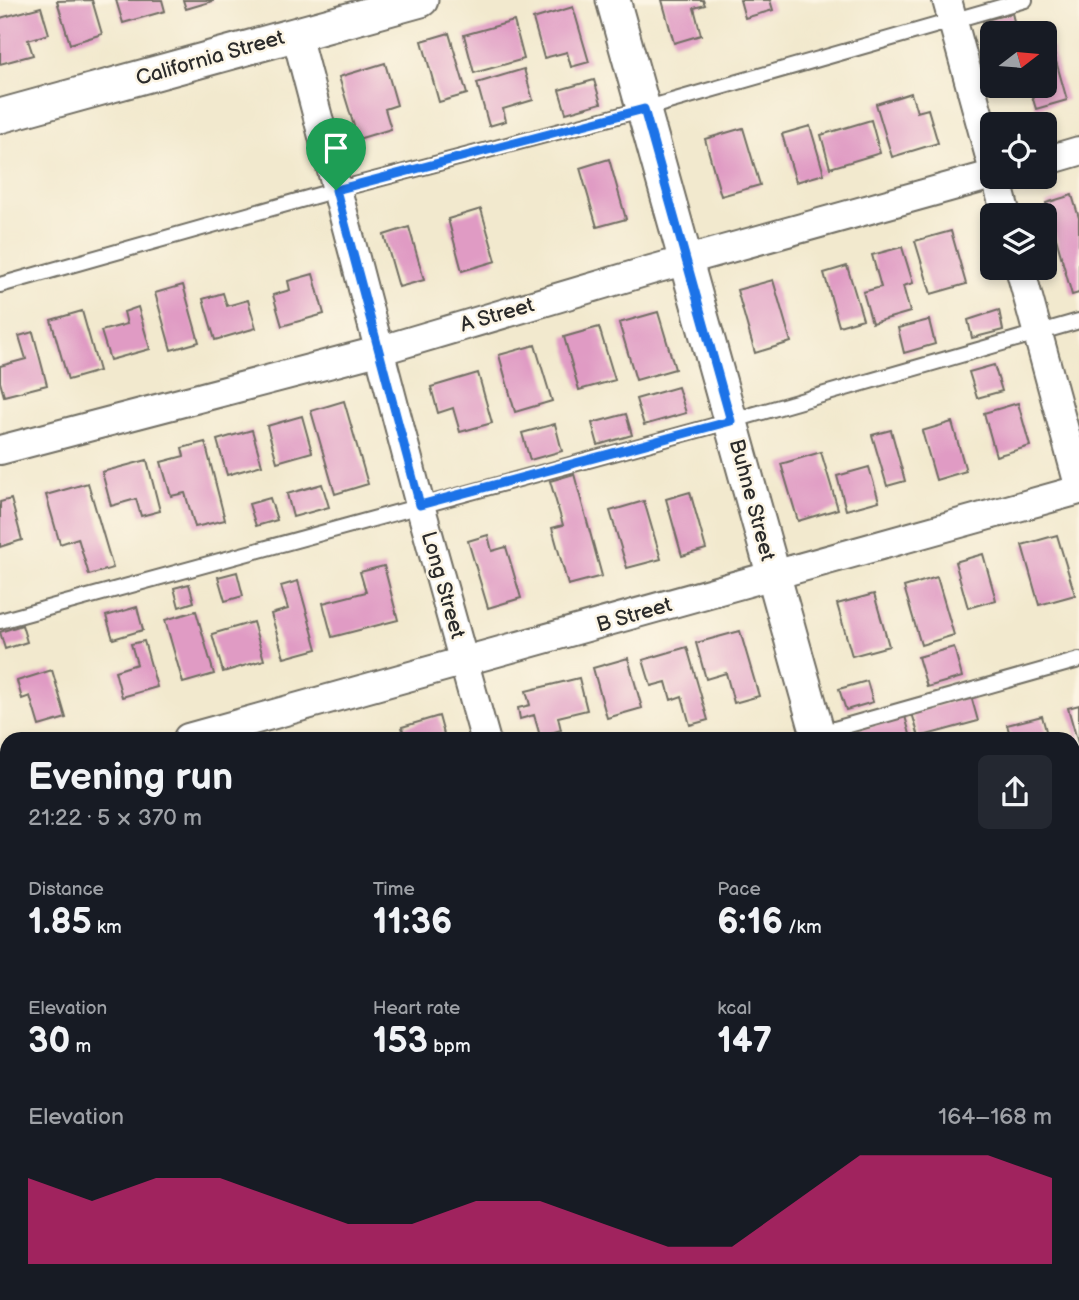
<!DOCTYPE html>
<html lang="en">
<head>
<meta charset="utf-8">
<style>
  :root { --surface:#171b24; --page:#242831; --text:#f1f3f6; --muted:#9ea1a6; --accent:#db2777 }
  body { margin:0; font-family:"Balsamiq Sans",sans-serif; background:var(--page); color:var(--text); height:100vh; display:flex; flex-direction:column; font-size:26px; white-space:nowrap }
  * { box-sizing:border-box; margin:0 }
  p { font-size:23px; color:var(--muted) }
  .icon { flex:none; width:38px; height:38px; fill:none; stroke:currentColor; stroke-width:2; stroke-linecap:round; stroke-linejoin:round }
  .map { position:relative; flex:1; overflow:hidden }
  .panel { position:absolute; left:0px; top:732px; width:1080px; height:569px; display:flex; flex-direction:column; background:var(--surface); border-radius:21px 21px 0 0; box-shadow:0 4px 10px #0003 }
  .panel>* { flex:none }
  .needle { width:46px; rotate:74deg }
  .buttons { position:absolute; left:980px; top:21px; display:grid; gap:14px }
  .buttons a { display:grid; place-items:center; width:77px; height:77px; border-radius:10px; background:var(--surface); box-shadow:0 4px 10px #0003; font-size:35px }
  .pin { position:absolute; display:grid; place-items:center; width:60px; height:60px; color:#fff; margin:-72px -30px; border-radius:50% 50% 50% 0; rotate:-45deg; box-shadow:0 0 7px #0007 }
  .pin .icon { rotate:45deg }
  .round { display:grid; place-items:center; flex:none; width:74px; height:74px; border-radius:10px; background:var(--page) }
  .head { display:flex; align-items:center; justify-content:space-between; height:119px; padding:0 28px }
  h1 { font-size:38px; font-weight:700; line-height:52px }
  .metrics { display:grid; grid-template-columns:repeat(3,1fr); gap:10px; height:119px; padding:7px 28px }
  .metrics div { display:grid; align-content:center }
  .metrics b { font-size:35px; font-weight:700 }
  .metrics small { font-size:19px; font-weight:400 }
  .metrics p { font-size:19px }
  .chart { height:196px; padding:14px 28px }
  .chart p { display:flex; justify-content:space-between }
  .chart svg { width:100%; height:126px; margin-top:7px; fill:var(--accent); opacity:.7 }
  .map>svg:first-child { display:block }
  .built { fill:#e1d4f3 }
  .building { fill:#e09bc4 }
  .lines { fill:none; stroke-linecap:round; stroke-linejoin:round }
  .service-casing { stroke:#716e64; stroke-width:18 }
  .minor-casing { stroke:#716e64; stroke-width:32 }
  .tertiary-casing { stroke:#716e64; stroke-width:37 }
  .service { stroke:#fff; stroke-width:14 }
  .minor { stroke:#fff; stroke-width:28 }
  .tertiary { stroke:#fff; stroke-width:33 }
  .route-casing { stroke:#fff; stroke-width:14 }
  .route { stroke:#1a73e8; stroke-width:9 }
  .labels { text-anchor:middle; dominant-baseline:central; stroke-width:5; stroke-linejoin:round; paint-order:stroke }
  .street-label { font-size:21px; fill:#2b2b2b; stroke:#fcf5e5 }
</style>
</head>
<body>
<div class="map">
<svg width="1079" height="1300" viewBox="0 0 1079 1300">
  <rect width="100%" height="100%" fill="#fcf5e5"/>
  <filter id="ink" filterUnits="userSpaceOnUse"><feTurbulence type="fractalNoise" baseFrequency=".0143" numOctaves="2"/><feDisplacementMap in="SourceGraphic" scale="14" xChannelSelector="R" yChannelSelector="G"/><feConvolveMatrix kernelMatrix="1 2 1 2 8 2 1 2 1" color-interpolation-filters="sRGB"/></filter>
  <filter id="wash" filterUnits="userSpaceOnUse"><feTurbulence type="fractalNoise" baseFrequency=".00686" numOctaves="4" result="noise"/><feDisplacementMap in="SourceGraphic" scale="28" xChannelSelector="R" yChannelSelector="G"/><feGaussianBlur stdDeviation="1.57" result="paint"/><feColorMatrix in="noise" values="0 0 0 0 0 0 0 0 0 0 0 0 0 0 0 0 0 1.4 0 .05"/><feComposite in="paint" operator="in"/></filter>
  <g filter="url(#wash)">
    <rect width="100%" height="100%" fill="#f2e9ce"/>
    <path class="built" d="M0,872L7,895V1099L0,1101Z
      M7,1141V1293H140L141,1300H0V1143Z"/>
    <g id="blocks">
      <path class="building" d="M92,0L102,34L70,44L57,1Z
        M116,0H162L165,11L123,23Z
        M183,0H213V1L186,9Z
        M662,0H703L705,5L694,8L701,35L674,43Z
        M740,0H770L773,10L745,18Z
        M41,7L49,34L28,40L33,55L0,64V18Z
        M573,7L589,62L571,67L567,52L544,58L533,19Z
        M1012,13L1016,30L992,33V36L988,38L983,21Z
        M514,21L524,59L474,73L464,35Z
        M449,33L467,94L439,102L422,41Z
        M1052,47L1067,100L1036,109L1029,86H1045V49Z
        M385,63L397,105L385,109L391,129L358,139L339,77Z
        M524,69L533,100L503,109L506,121L489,126L477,83Z
        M594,80L601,103L566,113L559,90Z
        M911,93L917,112L928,109L938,143L892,157L876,104Z
        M871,120L880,153L830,168L821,135Z
        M810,126L824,174L796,182L782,134Z
        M743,128L760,185L721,196L705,139Z
        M609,159L626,219L597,227L580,168Z
        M1072,195L1079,218V293L1072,295L1046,203Z
        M481,209L496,261L462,271L448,219Z
        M409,227L424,280L399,287L384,235Z
        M951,231L966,284L931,294L915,241Z
        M902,247L913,283L903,286L910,312L872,323L863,292L881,287L872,255Z
        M847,266L863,319L839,326L824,273Z
        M313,274L324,314L282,326L273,295L290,290L288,281Z
        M773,280L791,342L755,353L737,290Z
        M183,285L199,342L171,350L155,293Z
        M223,293L227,306L248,300L256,328L215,340L203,299Z
        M138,307L150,349L110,360L101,331L127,324L124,312Z
        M999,310L1003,330L972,338L968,320Z
        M82,311L99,371L68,380L51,320Z
        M658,312L675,369L636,380L619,323Z
        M929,320L935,344L904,353L898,328Z
        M599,327L615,380L579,390L564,337Z
        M33,332L47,385L4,396L0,382V366L26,359L19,336Z
        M535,345L552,401L515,412L499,355Z
        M994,365L1002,391L977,398L969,372Z
        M478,373L492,423L460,432L453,408L438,413L431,387Z
        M678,387L686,413L644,425L636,399Z
        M344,401L368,484L335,494L311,411Z
        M1018,403L1030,446L996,456L984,413Z
        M626,414L632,435L598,445L592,423Z
        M302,416L312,452L277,462L267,426Z
        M952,422L966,471L936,480L922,431Z
        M555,424L562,451L530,460L522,433Z
        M252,430L262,465L227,475L217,440Z
        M891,430L905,481L887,486L872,435Z
        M205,442L225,520L195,527L185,493L171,496L161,462L184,456L182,448Z
        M821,452L838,509L798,521L781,464Z
        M147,460L160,511L141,516L136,499L111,506L102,472Z
        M869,467L879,501L846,510L837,476Z
        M574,474L602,576L568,585L552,528L563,525L550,481Z
        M88,483L113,568L89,575L78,538L60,544L46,495Z
        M322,484L329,507L293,517L287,494Z
        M690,492L706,549L682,556L666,499Z
        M270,498L277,520L256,526L249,504Z
        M11,499L22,540L0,547V502Z
        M644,501L661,559L627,568L610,511Z
        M488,535L492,551L506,547L521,598L488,608L468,541Z
        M1057,535L1075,595L1039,605L1022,545Z
        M983,554L996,600L968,608L955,562Z
        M384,566L398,620L332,637L323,603L366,592L360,572Z
        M237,572L243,596L225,601L218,577Z
        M937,577L954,635L921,645L904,587Z
        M298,581L317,649L284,658L271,614L288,609L281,586Z
        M189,584L194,602L179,607L174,588Z
        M874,594L889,646L852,656L837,604Z
        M137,607L143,630L113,639L106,616Z
        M196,611L214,674L183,683L165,620Z
        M253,622L264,660L223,672L212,634Z
        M22,625L27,642L5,649L0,632Z
        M740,631L759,696L734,703L726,673L706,679L696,643Z
        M144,641L157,687L122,697L115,671L137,664L131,644Z
        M687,647L708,720L690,725L682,696L671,700L666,682L651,686L643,660Z
        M954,647L962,677L927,687L918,657Z
        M628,658L642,708L607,718L593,668Z
        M52,670L66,718L39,726L30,696L22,699L17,681Z
        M579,678L587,710L558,717L561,730L540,736L534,715L520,719L518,708L530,705L526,691Z
        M867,681L873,702L846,710L839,689Z
        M971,696L978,721L919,737L912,713Z
        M1079,705V743H1078L1068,708Z
        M439,716L445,738H405L402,727Z
        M905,716L911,738H851L849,732Z
        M1042,716L1048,738H1011L1007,725Z
        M1073,1128L1079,1147V1247L1073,1248Z
        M199,1293H240L242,1300H190L189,1296Z
        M352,1293H375L377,1300H354Z
        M521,1293H584V1294L562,1300H523Z
        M722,1293H743L745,1300H699Z
        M826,1293H921L922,1294L901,1300H828Z"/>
    </g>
  </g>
  <g filter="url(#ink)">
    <use href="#blocks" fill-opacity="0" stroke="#716e64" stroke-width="2"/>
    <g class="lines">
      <defs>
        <path id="service" d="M0,285L336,190L644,109L1025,0
          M0,621L731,421L1079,321
          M817,734L1079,660
          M1073,1113L1079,1111
          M392,1293L394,1300"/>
        <path id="minor" d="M947,0L992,164
          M296,34L420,505L485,738
          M1045,161L1079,151
          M996,177L1006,215
          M1020,268L1079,485
          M0,450L378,351L651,270L992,175
          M188,738L1079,490
          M0,769L7,795
          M1073,831L1079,829
          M0,1130L7,1128
          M145,1293L147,1300
          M641,1293L643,1300"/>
        <path id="tertiary" d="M613,0L819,738
          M0,116L421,0
          M973,1293L975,1300"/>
      </defs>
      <use href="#service" class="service-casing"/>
      <use href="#minor" class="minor-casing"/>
      <use href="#tertiary" class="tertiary-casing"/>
      <use href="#service" class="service"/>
      <use href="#minor" class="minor"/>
      <use href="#tertiary" class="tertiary"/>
    </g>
  </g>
  <g class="lines" filter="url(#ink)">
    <defs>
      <path id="route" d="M644,109L731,421L420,505L336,190Z"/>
    </defs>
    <use href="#route" class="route-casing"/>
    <use href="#route" class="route"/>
  </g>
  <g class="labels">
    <g class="street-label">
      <text transform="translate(210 58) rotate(-16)">California Street</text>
      <text transform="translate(497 315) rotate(-16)">A Street</text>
      <text transform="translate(752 500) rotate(75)">Buhne Street</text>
      <text transform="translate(443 585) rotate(74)">Long Street</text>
      <text transform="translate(634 615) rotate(-16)">B Street</text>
    </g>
  </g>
</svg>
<div class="buttons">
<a><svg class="needle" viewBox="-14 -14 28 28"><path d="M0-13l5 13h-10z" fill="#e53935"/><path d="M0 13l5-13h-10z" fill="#9ea1a6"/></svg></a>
<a><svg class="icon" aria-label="locate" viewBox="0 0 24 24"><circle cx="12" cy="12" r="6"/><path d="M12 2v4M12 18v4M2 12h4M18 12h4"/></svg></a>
<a><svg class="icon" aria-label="layers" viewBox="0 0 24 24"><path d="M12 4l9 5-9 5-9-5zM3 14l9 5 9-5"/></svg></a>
</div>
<div class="pin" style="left:336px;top:190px;background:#1e9e55"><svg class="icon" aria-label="arrive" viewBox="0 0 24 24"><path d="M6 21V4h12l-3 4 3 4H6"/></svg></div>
<section class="panel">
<div class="head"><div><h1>Evening run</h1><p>21:22 · 5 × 370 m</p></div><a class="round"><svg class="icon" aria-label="share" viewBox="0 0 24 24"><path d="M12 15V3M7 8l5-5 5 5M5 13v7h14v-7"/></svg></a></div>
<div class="metrics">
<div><p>Distance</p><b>1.85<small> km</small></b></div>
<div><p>Time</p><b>11:36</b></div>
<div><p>Pace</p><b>6:16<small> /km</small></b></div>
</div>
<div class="metrics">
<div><p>Elevation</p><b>30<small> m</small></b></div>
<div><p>Heart rate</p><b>153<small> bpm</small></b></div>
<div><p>kcal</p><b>147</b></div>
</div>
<div class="chart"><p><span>Elevation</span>164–168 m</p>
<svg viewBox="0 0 160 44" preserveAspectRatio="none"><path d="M0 44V14L10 22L20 14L30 14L40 22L50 30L60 30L70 22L80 22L90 30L100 38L110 38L120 22L130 6L140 6L150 6L160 14V44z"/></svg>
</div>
</section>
</div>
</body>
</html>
